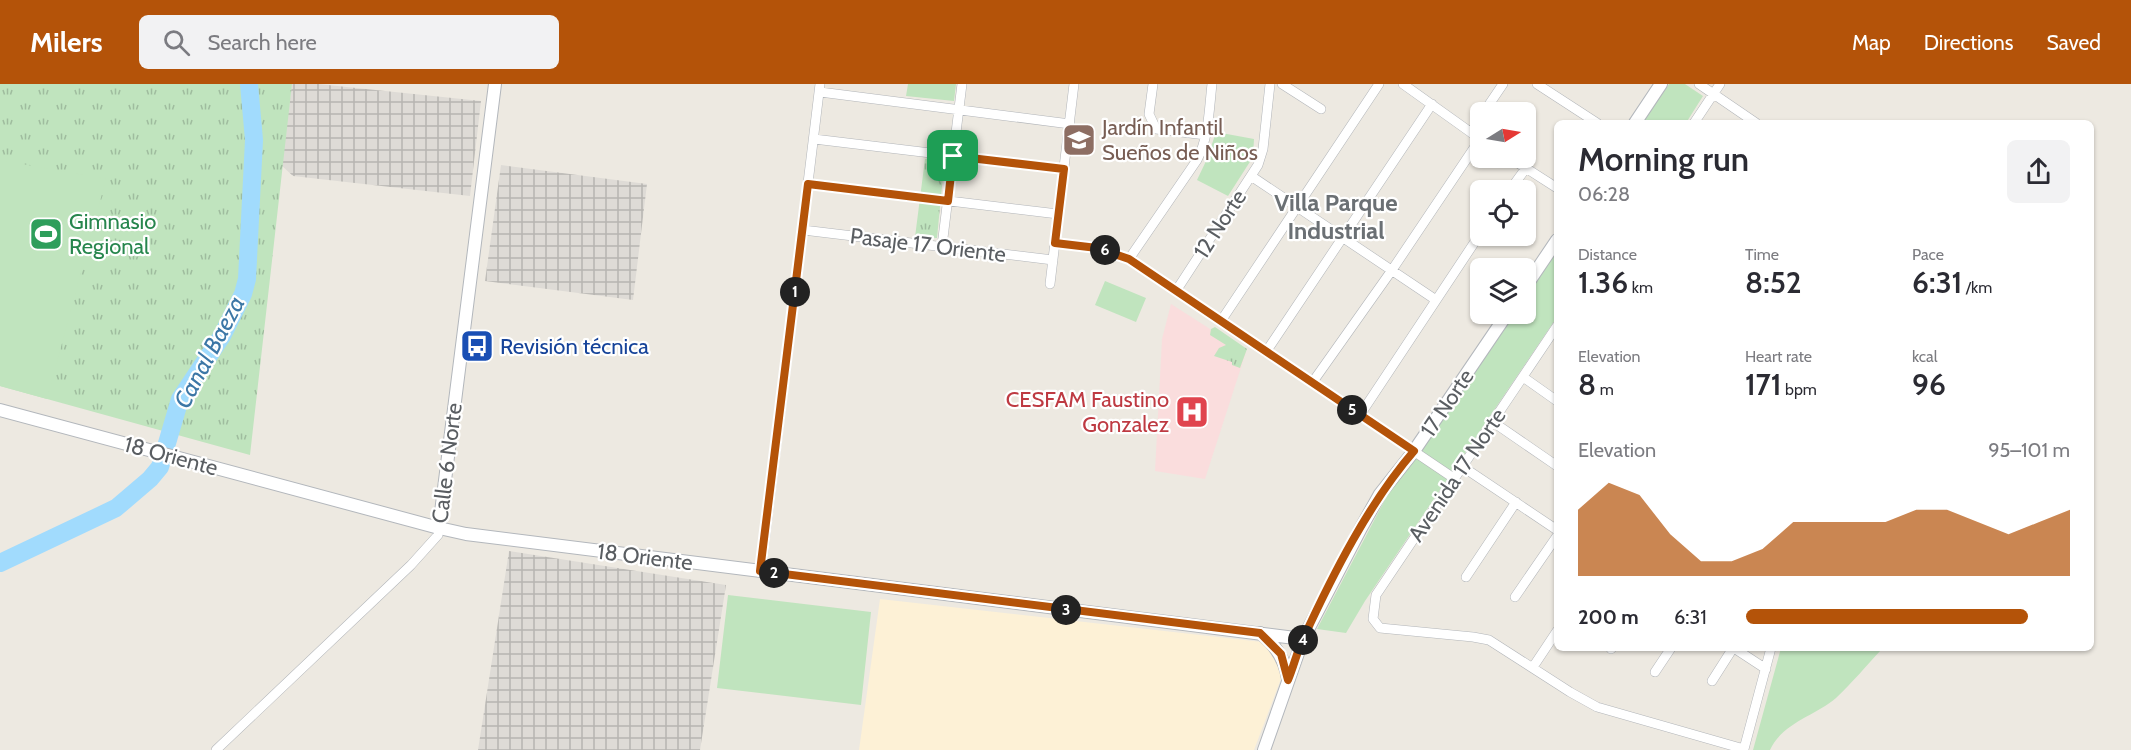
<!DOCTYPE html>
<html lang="en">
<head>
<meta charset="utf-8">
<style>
  :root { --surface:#fff; --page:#f2f2f3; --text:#2b2b33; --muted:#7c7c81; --accent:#b45309 }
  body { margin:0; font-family:Cabin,sans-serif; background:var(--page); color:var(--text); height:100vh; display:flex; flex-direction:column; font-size:22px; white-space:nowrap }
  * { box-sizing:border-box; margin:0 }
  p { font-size:20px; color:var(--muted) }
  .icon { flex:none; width:33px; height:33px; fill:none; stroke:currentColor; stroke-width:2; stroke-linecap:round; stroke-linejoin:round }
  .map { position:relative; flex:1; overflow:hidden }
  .sheet { position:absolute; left:1554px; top:36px; width:540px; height:531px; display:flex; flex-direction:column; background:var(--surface); border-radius:9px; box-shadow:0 2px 4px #0004 }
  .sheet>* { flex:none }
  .needle { width:39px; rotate:79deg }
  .tools { position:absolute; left:1470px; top:18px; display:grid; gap:12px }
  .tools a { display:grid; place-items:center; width:66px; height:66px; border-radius:9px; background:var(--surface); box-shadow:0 2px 4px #0004; font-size:30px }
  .pin { position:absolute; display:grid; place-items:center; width:51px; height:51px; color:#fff; margin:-26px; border-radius:12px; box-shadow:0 3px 9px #0006 }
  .km { position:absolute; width:30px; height:30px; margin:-15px; border-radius:50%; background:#222; color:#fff; font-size:16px; line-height:30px; text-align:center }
  .round { display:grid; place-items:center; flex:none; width:63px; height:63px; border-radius:9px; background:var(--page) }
  .overview { display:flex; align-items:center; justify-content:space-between; height:102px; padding:0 24px }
  h1 { font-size:33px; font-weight:600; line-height:45px }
  .stats { display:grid; grid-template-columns:repeat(3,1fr); gap:9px; height:102px; padding:6px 24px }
  .stats div { display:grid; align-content:center }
  .stats b { font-size:30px; font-weight:600 }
  .stats small { font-size:16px; font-weight:400 }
  .stats p { font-size:16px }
  .chart { height:168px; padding:12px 24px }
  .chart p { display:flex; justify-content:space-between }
  .chart svg { width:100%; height:108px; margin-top:6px; fill:var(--accent); opacity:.7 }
  ul { padding:0 24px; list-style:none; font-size:20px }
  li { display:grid; grid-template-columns:96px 72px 1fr; align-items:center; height:45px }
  li i { height:15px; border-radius:8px; background:var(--accent) }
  header { display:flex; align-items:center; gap:36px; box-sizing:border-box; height:84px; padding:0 30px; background:var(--accent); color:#fff }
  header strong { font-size:28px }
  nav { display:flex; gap:33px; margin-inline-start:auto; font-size:21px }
  .search { width:420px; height:54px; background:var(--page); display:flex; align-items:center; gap:15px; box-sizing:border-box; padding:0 21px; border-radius:9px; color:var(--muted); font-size:22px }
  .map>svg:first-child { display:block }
  .commercial { fill:#fdf1d6 }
  .industrial { fill:url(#industrial-grid) }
  .medical { fill:#fadddd }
  .grass { fill:url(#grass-tufts) }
  .park { fill:#c0e4be }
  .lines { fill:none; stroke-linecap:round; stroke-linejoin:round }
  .river { stroke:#a1dbfd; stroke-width:18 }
  .street-casing { stroke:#b2b5b9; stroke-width:10 }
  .secondary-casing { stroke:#b3b7bc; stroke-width:14 }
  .street { stroke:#fff; stroke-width:9 }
  .secondary { stroke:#fff; stroke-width:12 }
  .route-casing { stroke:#fff; stroke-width:12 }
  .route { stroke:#b45309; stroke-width:8 }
  .labels { text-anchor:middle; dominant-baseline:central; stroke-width:4.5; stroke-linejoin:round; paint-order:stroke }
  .education-label { font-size:22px; fill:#785e54; stroke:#fff; text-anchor:start }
  .leisure-label { font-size:22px; fill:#27864d; stroke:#fff; text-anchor:start }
  .street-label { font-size:22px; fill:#5a5e62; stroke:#fff }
  .transit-label { font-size:22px; fill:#164399; stroke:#fff; text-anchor:start }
  .health-label { font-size:22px; fill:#be3a42; stroke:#fff; text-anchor:end }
  .neighbourhood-label { font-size:24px; font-weight:bold; fill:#6b7074; stroke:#fff }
  .water-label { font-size:24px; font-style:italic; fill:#3c77a6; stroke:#fff }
</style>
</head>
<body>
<header>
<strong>Milers</strong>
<div class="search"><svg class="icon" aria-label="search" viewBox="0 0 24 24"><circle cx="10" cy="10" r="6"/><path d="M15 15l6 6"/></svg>Search here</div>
<nav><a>Map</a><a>Directions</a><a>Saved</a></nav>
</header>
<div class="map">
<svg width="2131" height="666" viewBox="0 0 2131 666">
  <defs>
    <pattern id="industrial-grid" width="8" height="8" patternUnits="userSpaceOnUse" patternTransform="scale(1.5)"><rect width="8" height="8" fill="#dedbd6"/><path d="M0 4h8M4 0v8" fill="none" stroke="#b7b5b1"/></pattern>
    <pattern id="grass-tufts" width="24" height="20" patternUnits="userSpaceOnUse" patternTransform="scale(1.5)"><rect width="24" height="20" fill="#c0e4be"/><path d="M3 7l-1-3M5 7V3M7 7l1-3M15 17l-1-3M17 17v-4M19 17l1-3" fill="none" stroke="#9fbc9e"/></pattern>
  </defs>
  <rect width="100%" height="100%" fill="#ede9e1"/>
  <path class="commercial" d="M880,515L1262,558L1277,573L1282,592L1254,666H859Z"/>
  <path class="industrial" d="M292,0H318L481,17L470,112L293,92L281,81Z
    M501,81L647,100L633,216L485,197Z
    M509,467L726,501L700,666H478Z"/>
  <path class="medical" d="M1171,220L1246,268L1205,395L1155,387L1162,255Z"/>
  <path class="grass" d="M0,0H292L250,371L0,302Z
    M945,71L937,154L915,153L925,75Z
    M1215,243L1247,265L1240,284L1232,281V278L1214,272L1219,264L1226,261L1210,251L1211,245Z"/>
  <path class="park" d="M908,0H956L954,17L906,12Z
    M1669,0H1685L1703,12L1686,39H1642Z
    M1216,48L1254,55L1253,73L1228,112L1197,96L1207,75Z
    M0,76L106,95L47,315L0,302Z
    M1557,163V233L1365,517L1346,549L1317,545L1389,408L1511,230H1526V209Z
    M1105,197L1146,214L1136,238L1095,221Z
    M728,511L871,528L861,621L717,604Z
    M1781,564L1882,565C1867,581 1852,599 1836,614C1815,632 1782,639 1770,666H1753Z"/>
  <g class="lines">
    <path class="river" d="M0,479L116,424L150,395L160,383L180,315L222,252L243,210L247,195L254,56L249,0"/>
    <defs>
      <path id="street" d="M1153,0L1149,30L1156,45L1206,51
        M1282,0L1321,25
        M1403,0L1480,55
        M1537,0L1597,39
        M1699,0L1756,39
        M820,8L1070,40
        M1484,28L1503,0
        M1694,39L1720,0
        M1472,47L1480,34
        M814,55L1064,85
        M1510,74L1557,104
        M1251,92L1436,216
        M808,100L1058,130
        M1510,106L1526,84
        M803,146L1053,176
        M1055,159L1097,164L1129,175L1455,395
        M942,162L962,0
        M1129,175L1197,76C1209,53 1209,26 1212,0
        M1050,200L1074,0
        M1176,207L1258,81L1263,65L1270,0
        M1221,237L1379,0
        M1557,242L1376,511L1373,535L1380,544L1473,553L1489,556L1570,608L1597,623L1744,665L1771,564
        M1266,268L1432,20
        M1523,293L1557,317
        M1312,299L1392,186L1480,55
        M1360,331L1480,150
        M1493,338L1557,382
        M1463,383L1557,446
        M761,487L820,0
        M1466,493L1516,418
        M1515,513L1557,452
        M1734,564L1766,585
        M1611,565L1612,564
        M1533,583L1557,547
        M1655,588L1671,564
        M1712,597L1733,564
        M216,666L411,481L438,451L439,444"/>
      <path id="secondary" d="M1635,39L1661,0
        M1526,202L1557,156
        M0,326L439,444L466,450L1303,555
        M439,444L495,0
        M1260,549C1276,561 1285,575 1288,595
        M1264,666L1303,555L1361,444L1380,410L1414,367L1507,230"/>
    </defs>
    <use href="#street" class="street-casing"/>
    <use href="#secondary" class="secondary-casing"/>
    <use href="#street" class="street"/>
    <use href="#secondary" class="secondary"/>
  </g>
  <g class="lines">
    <defs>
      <path id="route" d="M953,72L1064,85L1055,159L1097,164L1129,175L1414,367C1369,419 1333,490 1304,553C1297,567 1294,582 1288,596L1281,570L1260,549L760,487L808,100L948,117Z"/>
    </defs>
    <use href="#route" class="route-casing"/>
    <use href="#route" class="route"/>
  </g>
  <defs>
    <symbol id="school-square" viewBox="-11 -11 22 22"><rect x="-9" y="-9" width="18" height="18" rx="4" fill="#8d6e63" stroke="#fff"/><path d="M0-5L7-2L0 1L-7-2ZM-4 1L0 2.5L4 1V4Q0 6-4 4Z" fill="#fff"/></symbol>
    <symbol id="stadium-square" viewBox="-11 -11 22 22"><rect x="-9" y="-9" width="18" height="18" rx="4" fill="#2e9e5b" stroke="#fff"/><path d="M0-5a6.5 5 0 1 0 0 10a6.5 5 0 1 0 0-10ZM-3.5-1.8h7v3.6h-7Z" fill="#fff"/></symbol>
    <symbol id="bus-square" viewBox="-11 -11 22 22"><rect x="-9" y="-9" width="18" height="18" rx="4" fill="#1a4fb4" stroke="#fff"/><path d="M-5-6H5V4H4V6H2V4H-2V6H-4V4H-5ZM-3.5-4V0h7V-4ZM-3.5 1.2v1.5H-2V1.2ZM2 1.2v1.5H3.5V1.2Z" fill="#fff"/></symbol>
    <symbol id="hospital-square" viewBox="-11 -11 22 22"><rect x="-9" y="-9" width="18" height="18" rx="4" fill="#e0444e" stroke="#fff"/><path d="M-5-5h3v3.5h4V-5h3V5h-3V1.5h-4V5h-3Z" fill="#fff"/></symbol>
  </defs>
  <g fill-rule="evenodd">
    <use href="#school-square" x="1060" y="37" width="38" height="38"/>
    <use href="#stadium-square" x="27" y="131" width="38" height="38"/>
    <use href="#bus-square" x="458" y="243" width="38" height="38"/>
    <use href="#hospital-square" x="1173" y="309" width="38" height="38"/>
  </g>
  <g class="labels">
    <g class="education-label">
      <text x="1102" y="43">Jardín Infantil<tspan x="1102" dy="25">Sueños de Niños</tspan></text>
    </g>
    <g class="leisure-label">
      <text x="69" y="137">Gimnasio<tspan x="69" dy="25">Regional</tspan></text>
    </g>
    <g class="street-label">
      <text transform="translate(1220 140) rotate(-57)">12 Norte</text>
      <text transform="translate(928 161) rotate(7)">Pasaje 17 Oriente</text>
      <text transform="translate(1447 319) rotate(-56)">17 Norte</text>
      <text transform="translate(171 372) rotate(15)">18 Oriente</text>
      <text transform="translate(447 379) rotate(-83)">Calle 6 Norte</text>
      <text transform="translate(1457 391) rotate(-56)">Avenida 17 Norte</text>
      <text transform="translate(645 473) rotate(7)">18 Oriente</text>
    </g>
    <g class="transit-label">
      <text x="500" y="262">Revisión técnica</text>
    </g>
    <g class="health-label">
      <text x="1169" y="315">CESFAM Faustino<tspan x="1169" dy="25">Gonzalez</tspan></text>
    </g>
    <g class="neighbourhood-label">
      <text x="1336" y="118">Villa Parque<tspan x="1336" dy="28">Industrial</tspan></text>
    </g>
    <g class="water-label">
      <text transform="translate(209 268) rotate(-62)">Canal Baeza</text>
    </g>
  </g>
</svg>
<div class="tools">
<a><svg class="needle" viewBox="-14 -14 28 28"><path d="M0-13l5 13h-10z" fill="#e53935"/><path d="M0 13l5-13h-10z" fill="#7c7c81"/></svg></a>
<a><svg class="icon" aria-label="locate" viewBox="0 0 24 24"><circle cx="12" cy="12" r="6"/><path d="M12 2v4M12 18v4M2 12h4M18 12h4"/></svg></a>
<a><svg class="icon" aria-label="layers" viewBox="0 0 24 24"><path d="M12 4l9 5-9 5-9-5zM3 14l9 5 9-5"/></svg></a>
</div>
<div class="pin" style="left:953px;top:72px;background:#1e9e55"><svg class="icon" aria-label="arrive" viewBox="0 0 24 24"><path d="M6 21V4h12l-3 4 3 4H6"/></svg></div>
<b class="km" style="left:795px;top:208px">1</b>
<b class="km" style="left:774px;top:489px">2</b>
<b class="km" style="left:1066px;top:526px">3</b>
<b class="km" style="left:1303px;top:556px">4</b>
<b class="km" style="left:1352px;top:326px">5</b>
<b class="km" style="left:1105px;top:166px">6</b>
<section class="sheet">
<div class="overview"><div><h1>Morning run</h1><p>06:28</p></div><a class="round"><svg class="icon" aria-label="share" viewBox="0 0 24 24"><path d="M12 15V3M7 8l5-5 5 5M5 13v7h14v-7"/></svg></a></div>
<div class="stats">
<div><p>Distance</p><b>1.36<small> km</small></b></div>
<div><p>Time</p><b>8:52</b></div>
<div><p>Pace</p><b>6:31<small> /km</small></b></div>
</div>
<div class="stats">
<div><p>Elevation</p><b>8<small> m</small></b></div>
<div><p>Heart rate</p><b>171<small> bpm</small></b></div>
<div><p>kcal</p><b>96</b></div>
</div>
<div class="chart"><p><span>Elevation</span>95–101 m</p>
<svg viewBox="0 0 160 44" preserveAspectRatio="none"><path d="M0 44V17L10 6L20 11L30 27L40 38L50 38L60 33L70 22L80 22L90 22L100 22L110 17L120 17L130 22L140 27L150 22L160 17V44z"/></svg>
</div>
<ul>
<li><b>200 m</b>6:31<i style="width:87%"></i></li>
</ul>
</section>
</div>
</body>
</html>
